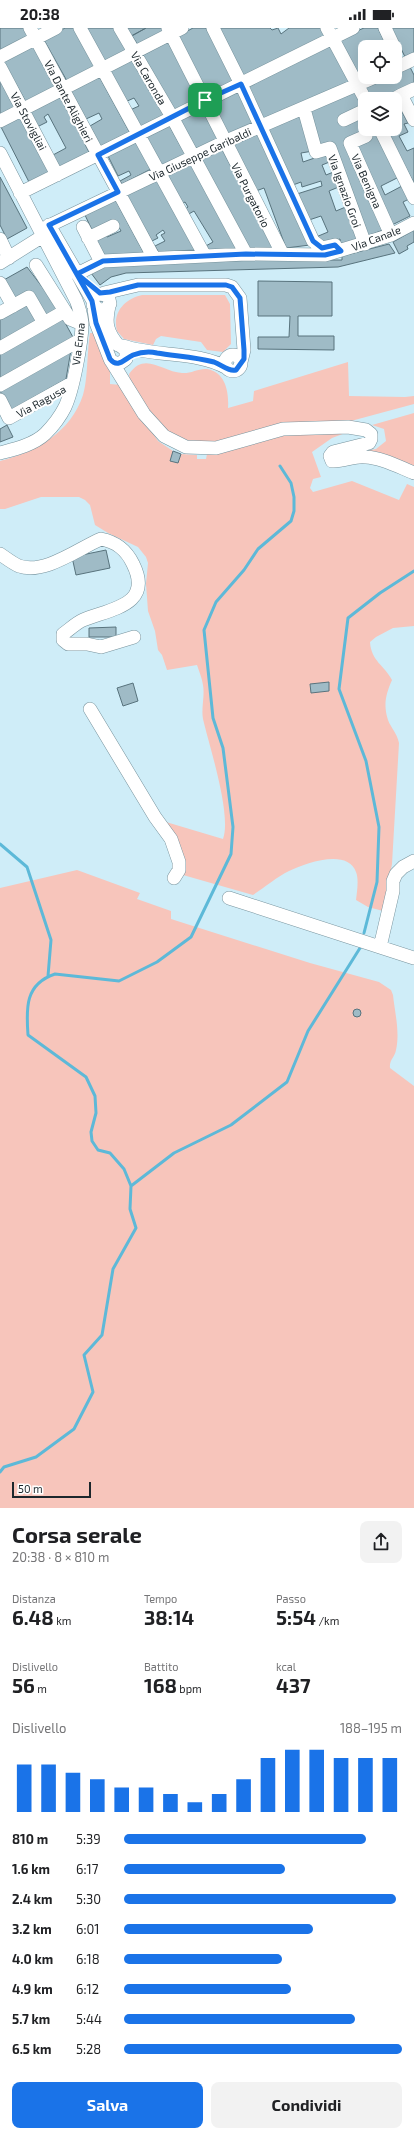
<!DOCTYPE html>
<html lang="it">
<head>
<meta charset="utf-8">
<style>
  :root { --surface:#fff; --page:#f2f2f2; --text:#202124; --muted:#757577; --accent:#1a73e8 }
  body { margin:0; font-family:"Exo 2",sans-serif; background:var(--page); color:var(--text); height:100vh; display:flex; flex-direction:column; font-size:15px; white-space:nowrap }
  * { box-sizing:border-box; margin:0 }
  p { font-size:13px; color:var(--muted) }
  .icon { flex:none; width:22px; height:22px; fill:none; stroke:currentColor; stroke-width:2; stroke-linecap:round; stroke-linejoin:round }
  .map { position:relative; height:1480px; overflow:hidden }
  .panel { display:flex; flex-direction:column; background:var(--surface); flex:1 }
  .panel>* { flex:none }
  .buttons { position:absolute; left:358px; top:12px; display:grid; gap:8px }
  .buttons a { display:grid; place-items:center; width:44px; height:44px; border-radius:8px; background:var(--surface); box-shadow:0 4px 16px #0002; font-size:20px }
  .scale { position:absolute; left:12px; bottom:10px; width:79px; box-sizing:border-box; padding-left:4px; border:2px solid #1c272c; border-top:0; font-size:11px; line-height:14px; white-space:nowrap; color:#1c272c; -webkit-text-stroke:3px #fff; paint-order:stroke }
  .pin { position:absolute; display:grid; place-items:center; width:34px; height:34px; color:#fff; margin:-17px; border-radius:8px; box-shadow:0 2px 6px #0006 }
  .round { display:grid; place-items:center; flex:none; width:42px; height:42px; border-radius:8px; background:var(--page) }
  .summary { display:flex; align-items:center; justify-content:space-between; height:68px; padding:0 12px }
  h1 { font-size:22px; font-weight:700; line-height:30px }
  .metrics { display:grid; grid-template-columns:repeat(3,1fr); gap:6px; height:68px; padding:4px 12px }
  .metrics div { display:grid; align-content:center }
  .metrics b { font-size:20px; font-weight:700 }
  .metrics small { font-size:11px; font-weight:400 }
  .metrics p { font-size:11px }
  .chart { height:112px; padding:8px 12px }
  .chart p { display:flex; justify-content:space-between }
  .chart svg { width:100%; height:72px; margin-top:4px; stroke:var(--accent); stroke-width:6 }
  .action { display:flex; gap:8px; margin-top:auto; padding:8px 12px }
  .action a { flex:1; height:46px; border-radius:8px; background:var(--accent); color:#fff; font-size:16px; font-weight:700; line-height:46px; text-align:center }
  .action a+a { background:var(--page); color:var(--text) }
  ul { padding:0 12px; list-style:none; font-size:13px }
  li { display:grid; grid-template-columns:64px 48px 1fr; align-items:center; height:30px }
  li i { height:10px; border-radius:5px; background:var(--accent) }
  .status { display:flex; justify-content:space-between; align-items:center; height:28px; padding:0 20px; background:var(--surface); direction:ltr }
  .status svg { height:11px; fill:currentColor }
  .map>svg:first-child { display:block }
  .green { fill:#f7c5bb }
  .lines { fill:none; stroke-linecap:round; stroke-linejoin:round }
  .stream { stroke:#5db9d8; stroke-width:3 }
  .building { fill:#9fbbc6; stroke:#58737d }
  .minor-casing { stroke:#77939d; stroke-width:14 }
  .minor { stroke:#fff; stroke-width:13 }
  .route-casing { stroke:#fff; stroke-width:8 }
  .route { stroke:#1a73e8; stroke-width:5 }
  .labels { text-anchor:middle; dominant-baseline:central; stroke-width:4; stroke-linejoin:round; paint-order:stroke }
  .street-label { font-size:11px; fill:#1c272c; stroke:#fff }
</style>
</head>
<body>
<div class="status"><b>20:38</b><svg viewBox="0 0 49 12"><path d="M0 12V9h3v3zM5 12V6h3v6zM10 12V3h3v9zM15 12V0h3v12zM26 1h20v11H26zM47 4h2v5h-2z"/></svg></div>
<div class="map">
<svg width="414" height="1480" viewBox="0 0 414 1480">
  <rect width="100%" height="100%" fill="#cfedf8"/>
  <path class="green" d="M142,267H225L230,276L231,316L223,324L207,322L201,314L161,308L156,311L153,317L124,311L117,303C112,284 125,271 142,267Z
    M90,305H94L110,337V356L121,357L158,413L173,423L170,432L178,435L181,426L197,427V431H206L207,426L224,424L297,404H348L332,410L312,424L321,449L313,451L310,460L313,464L352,453L399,472L407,456L414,459V598L393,600L376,609L370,614C371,633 385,638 392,652C386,666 383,676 388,692C391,700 397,705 399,715L392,836L383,883L368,879L356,872C357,864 359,851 356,844C348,820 305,835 289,843C277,849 265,859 253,867L183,847L185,830L166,794L223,811C232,787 209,717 203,691C201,680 205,668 203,657C202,650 199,643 197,637L167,642L162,627L158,622L155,603L148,583L146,556L148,535L146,529L138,519L108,505L95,497L90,477L85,472L79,469H41L5,481H0V433C36,424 71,404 83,367C88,351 87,323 90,305Z
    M348,334L349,368L405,369L414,368V376L351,393L218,415L185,414L161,401L130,353L129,346C145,323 162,344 182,345C190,346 199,340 207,341C226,344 229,365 228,380L253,373L254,363Z
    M414,385V438L366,423L376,421L386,413L384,401L372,397Z
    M77,842L140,865L137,871L171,883V891L310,935L379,954L391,962L393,967C395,985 400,1005 396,1022C395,1029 389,1032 390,1040L414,1058V1480H0V860Z"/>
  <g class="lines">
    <path class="stream" d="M0,816L27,839L51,912L48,948
      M364,905L377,854L379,799L366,733L339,661L348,590L380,565L414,543
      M131,1158L174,1125L231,1097L287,1054L308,1003L360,920
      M0,1444L4,1439L36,1429L74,1401L93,1364L84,1327L102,1307L113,1241L136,1200L130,1181L131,1158L124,1141L110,1125L98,1122L92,1113L91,1104L96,1085L95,1068L86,1049L28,1007C26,980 25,956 55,946L119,953L157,934L191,909L231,826L233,799L223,720L213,690L204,602L216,574L244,542L258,521L291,493L294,483V469L291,455L280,438"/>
  </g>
  <path class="building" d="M0,0H25L29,8L0,24Z
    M65,0H74L95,38L67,53L44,12Z
    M84,0H116L127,21L103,34Z
    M125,0H146L131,8Z
    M146,0H163L165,3L138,17L132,8Z
    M193,0H206L234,53L208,67L178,8Z
    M218,0H270L272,2L278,0L281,6L289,0H323L327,7L244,50Z
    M364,0H378L387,19H365V47L359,50L338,11Z
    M391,0H414V28L406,31Z
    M168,14L198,70L174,83L143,27Z
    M332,15L351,54L262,91L246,57Z
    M33,17L55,58L26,74L3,33Z
    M133,31L166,88L140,100L130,82L139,78L134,70L125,74L108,43Z
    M410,39L414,47V57L385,71H370L365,60L389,49H395V46Z
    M99,48L130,105L101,120L90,98L102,91L99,85L86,91L71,63Z
    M0,49L15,79L0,87Z
    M239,62L254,96L227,108L211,74Z
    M356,62L365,85V101H376L346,111L383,202L366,209L330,117L318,121L307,84Z
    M60,67L90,126L60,141L53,127L66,120L48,86L44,89L47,94L37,99L29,83Z
    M395,74L406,80L401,82L408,95L404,96L408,104L399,108L407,123L414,120V155L385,101H395Z
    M203,78L219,111L194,124L177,90Z
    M303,87L313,123L301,125L303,134L329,125L332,133L322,137L326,147L336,143L341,158L329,163L336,183L348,178L360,211L341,218L340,211L321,217L316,209L328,204L321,188L309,192L297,166L322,158L321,153L302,159L301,154L293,157L267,101Z
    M21,89L51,146L30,156L1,99Z
    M168,95L185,126L161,138L144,109Z
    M260,105L310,217L286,220L264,160L256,163L233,117Z
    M378,105L399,149L381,158L385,167L402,158L409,171L403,174L410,188L392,197L354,118Z
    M136,111L151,141L122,156L120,153L131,147L129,143L118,148L107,126Z
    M222,121L274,221L250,222L201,131Z
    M191,134L239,222L207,223L204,219L213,214L194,183L187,187L184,182L188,179L185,174L181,176L166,147Z
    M0,149L27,200L7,211L0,197Z
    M157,152L198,224L159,225L155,218L165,213L161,207L165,205L163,202L156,207L158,210L152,213L125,165Z
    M115,171L144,225L104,227L95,209L104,204L107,209L121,203L115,192L93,204L84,185Z
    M414,202V214L407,218L408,221L399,226L393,214Z
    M389,216L395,225L338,239L126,245L111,249L100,257L91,245L109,236L263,232H342V228Z
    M27,239L59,281L46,289L30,263L13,273L2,253Z
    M258,253L332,254V288H298V308H334V322L258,321V309H289L290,288H258Z
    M27,275L39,293L0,315V290Z
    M63,291L74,311L0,353V326Z
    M71,322L66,351L11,382L0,363Z
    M7,397L13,409L0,414V401Z
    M173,423L181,426L178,435L170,433Z
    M106,522L110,540L76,547L72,529Z
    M116,599V609H89V600Z
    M329,654V663L311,665L310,656Z
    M133,655L138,673L123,678L117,660Z
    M353 985a4 4 0 1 1 8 0a4 4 0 1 1-8 0Z"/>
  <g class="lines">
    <defs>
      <path id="minor" d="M30,0L154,230
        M80,0L205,228
        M120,0L172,89L246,226
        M168,0L282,225
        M213,0L241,56L313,213L322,220L335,217
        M327,0L365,71
        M385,0L394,19
        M0,29L56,0
        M0,39L57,147
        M395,40L414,31
        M401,67L414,61
        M394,71L401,67L414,92
        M304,81L316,124L330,120L365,216
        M344,92L365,82
        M0,93L182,0
        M380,101L414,170
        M366,108L350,115L391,207
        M0,125L76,272C79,279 81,287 82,295C82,314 73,362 65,379C60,389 53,398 45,406C33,417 15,421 0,425
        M20,165L353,0
        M49,197L93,273L96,295L110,331L144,386L164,408L186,419L216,420L283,401L348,399L366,402L371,406V411L369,415L333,424L330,428L332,433C344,434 355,427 366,429C383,430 399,439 414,445
        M83,199L101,234
        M40,202L224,114L375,49
        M88,210L113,198
        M0,211L9,230
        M0,235L43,208
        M36,237L70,291L82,296
        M77,246L103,233L246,226L325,227L391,207L414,195
        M0,255L13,278
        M104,265L138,257H226L232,259L240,270L244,322L240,338
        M93,277L101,283L106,281L110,276L108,267L98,266
        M109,278C105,295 107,304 118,317
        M0,285L29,269L44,295
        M123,318C155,329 198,323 227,340
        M0,320L65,283
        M225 335a8 8 0 1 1 16 0a8 8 0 1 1-16 0Z
        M111,333L119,336L126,331V322L119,317
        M0,357L80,312
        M0,372L9,390L72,355
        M0,526C6,530 12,535 19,538C45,547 79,520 101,511C116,514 126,521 133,536C154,578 109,581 83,592C76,595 69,602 63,606V612L68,616H87L101,619L134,609
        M90,681L155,789L171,811L179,834V842L174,850
        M229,870L414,930
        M380,919L393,863V853L396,846L403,839L414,833"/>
    </defs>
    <use href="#minor" class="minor-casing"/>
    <use href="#minor" class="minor"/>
  </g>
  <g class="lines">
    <defs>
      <path id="route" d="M205,72L98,127L118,164L49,197L92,273L96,295L110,331C118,341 124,331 133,327C141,324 148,323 157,325C175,328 196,329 214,334C222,337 229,344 236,342L244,331V322L240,270L232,259L226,257H138L110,264L100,265L77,246L103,233L246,226L325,227L341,223L335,217L322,220L313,213L241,56L205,72"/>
    </defs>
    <use href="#route" class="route-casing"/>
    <use href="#route" class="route"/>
  </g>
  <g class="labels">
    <g class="street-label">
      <text transform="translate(149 50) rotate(60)">Via Caronda</text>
      <text transform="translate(69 73) rotate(62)">Via Dante Alighieri</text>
      <text transform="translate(29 93) rotate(62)">Via Stovigliai</text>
      <text transform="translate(200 126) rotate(-25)">Via Giuseppe Garibaldi</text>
      <text transform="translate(367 153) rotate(66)">Via Benigna</text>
      <text transform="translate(345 163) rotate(70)">Via Ignazio Groi</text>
      <text transform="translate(251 167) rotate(63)">Via Purgatorio</text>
      <text transform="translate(376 210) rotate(-21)">Via Canale</text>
      <text transform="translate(78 316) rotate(-83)">Via Enna</text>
      <text transform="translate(41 373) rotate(-29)">Via Ragusa</text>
    </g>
  </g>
</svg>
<div class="buttons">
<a><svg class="icon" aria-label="locate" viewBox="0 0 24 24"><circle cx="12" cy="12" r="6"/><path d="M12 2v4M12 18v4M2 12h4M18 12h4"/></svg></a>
<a><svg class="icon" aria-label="layers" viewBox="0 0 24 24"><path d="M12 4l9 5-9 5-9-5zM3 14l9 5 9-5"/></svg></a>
</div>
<div class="scale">50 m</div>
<div class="pin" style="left:205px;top:72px;background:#1e9e55"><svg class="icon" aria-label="arrive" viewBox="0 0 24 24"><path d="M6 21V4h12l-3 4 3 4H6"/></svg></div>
</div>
<section class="panel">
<div class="summary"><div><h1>Corsa serale</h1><p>20:38 · 8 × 810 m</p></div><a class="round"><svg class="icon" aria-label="share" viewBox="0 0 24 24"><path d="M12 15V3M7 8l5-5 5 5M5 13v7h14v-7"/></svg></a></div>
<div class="metrics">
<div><p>Distanza</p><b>6.48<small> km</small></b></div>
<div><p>Tempo</p><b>38:14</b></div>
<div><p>Passo</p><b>5:54<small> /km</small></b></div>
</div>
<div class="metrics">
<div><p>Dislivello</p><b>56<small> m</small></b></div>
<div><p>Battito</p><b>168<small> bpm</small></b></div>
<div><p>kcal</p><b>437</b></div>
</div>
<div class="chart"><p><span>Dislivello</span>188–195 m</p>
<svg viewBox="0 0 160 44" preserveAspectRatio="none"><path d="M5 44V15M15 44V15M25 44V20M35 44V24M45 44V29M55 44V29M65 44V33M75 44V38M85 44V33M95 44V24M105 44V11M115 44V6M125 44V6M135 44V11M145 44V11M155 44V11"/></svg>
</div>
<ul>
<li><b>810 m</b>5:39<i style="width:87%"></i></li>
<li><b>1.6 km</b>6:17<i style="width:58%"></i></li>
<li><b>2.4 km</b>5:30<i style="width:98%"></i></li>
<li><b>3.2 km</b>6:01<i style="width:68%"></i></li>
<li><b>4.0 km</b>6:18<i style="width:57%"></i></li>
<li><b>4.9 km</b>6:12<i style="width:60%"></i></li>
<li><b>5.7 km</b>5:44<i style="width:83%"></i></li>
<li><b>6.5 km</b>5:28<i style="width:100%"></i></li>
</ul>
<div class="action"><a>Salva</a><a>Condividi</a></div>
</section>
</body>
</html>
